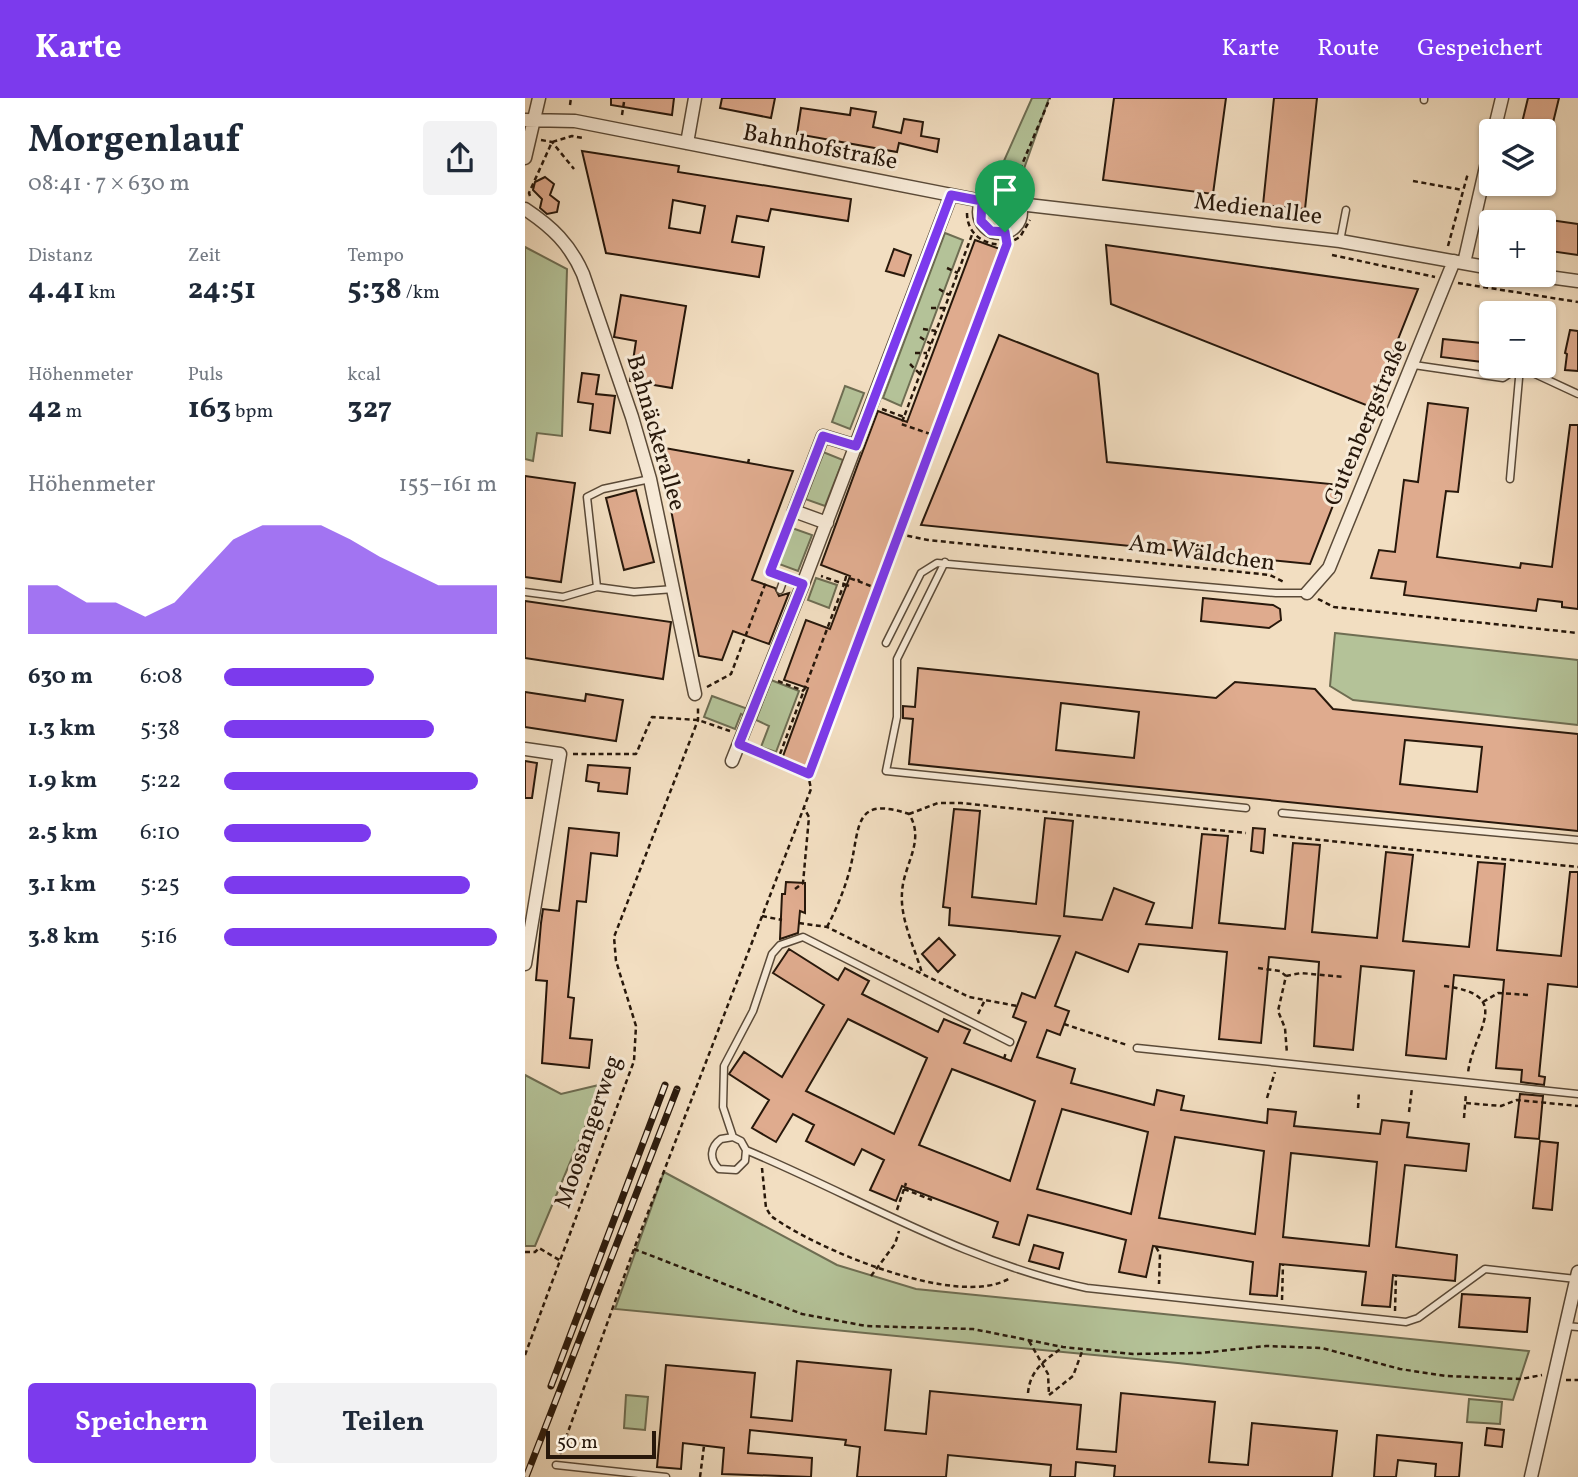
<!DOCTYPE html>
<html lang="de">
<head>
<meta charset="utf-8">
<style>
  :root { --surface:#fff; --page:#f2f2f3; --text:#1f2937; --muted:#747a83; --accent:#7c3aed }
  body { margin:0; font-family:Vollkorn,serif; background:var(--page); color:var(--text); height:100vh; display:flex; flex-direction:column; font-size:26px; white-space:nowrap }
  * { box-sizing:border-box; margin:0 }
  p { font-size:23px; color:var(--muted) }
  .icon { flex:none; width:38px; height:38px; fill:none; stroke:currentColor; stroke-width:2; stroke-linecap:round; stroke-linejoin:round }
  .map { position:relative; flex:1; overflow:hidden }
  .sheet { display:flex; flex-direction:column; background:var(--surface); width:525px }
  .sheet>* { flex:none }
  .fabs { position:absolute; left:954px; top:21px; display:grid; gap:14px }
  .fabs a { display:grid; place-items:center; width:77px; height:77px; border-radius:7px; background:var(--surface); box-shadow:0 2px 5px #0004; font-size:35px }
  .scale { position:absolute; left:21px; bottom:18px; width:110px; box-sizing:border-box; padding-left:7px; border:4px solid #28180b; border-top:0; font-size:19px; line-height:24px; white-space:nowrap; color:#28180b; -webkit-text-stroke:5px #f7ead7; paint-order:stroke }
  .pin { position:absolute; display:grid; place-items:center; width:60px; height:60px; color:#fff; margin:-72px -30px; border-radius:50% 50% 50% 0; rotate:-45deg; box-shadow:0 0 7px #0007 }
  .pin .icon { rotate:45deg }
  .round { display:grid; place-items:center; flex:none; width:74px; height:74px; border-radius:7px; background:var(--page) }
  .headline { display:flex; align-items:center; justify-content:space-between; height:119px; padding:0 28px }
  h1 { font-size:38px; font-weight:700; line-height:52px }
  .stats { display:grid; grid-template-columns:repeat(3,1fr); gap:10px; height:119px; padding:7px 28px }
  .stats div { display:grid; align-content:center }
  .stats b { font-size:30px; font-weight:700 }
  .stats small { font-size:19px; font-weight:400 }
  .stats p { font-size:19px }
  .chart { height:196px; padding:14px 28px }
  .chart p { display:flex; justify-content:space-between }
  .chart svg { width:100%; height:126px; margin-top:7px; fill:var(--accent); opacity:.7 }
  .primary-button { display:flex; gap:14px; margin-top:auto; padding:14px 28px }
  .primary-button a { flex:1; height:80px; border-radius:7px; background:var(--accent); color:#fff; font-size:28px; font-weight:700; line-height:80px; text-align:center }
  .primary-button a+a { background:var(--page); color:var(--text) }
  ul { padding:0 28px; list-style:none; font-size:23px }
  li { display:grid; grid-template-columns:112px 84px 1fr; align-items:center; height:52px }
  li i { height:18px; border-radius:9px; background:var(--accent) }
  header { display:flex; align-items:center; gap:42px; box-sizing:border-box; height:98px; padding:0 35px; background:var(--accent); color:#fff }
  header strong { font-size:33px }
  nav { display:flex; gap:38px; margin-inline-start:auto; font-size:24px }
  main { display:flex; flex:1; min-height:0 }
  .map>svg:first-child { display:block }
  .green { fill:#b4c298; stroke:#6e6d52; stroke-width:2 }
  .building { fill:#dfab8e; stroke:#28180b; stroke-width:2; fill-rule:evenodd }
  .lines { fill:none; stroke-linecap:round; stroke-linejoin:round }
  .service-casing { stroke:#5a4a38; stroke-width:9 }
  .minor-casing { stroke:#5a4a38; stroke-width:15 }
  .path { stroke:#28180b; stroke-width:2.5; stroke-dasharray:5 3.5; stroke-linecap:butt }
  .service { stroke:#f7ead7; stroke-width:6 }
  .minor { stroke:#f7ead7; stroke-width:12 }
  .rail-casing { stroke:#28180b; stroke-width:7 }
  .rail { stroke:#f7ead7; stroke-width:4.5; stroke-dasharray:13; stroke-linecap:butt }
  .route-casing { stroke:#fff; stroke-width:14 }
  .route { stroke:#7c3aed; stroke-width:9 }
  .labels { text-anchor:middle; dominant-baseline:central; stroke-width:6; stroke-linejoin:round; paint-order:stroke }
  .street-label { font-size:24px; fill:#28180b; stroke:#f7ead7 }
</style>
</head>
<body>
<header>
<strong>Karte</strong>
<nav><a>Karte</a><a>Route</a><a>Gespeichert</a></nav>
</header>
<main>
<section class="sheet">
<div class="headline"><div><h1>Morgenlauf</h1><p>08:41 · 7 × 630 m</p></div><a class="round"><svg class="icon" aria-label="share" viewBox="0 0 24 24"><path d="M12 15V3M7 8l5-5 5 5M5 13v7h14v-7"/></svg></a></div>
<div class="stats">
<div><p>Distanz</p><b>4.41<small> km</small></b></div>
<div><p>Zeit</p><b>24:51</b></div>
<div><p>Tempo</p><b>5:38<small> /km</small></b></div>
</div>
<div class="stats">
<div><p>Höhenmeter</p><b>42<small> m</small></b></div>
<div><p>Puls</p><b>163<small> bpm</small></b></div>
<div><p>kcal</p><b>327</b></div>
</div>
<div class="chart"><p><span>Höhenmeter</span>155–161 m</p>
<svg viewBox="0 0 160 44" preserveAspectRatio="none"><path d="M0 44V27L10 27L20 33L30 33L40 38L50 33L60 22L70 11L80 6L90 6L100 6L110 11L120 17L130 22L140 27L150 27L160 27V44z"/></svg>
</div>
<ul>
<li><b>630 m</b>6:08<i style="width:55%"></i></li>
<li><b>1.3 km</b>5:38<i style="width:77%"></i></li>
<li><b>1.9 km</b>5:22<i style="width:93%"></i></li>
<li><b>2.5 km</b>6:10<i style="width:54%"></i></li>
<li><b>3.1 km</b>5:25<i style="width:90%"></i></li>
<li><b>3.8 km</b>5:16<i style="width:100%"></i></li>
</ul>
<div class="primary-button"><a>Speichern</a><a>Teilen</a></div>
</section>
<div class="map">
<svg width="1053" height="1379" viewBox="0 0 1053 1379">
  <rect width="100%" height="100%" fill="#f2dec1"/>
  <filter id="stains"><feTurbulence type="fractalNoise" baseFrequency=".00286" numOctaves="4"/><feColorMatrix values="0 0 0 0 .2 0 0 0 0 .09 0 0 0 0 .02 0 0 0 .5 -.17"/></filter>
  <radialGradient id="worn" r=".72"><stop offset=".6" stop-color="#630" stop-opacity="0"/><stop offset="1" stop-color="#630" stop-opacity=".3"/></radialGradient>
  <path class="green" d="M507,0H524L496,79L474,74Z
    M420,135L438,142L376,308L358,300Z
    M0,149L42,171L37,338L12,335L8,363L0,361Z
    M320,288L339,295L325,331L307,324Z
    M298,354L318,362L300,408L280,401Z
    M267,430L287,437L273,473L254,466Z
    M291,480L312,487L304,510L283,502Z
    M810,535L1053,562V627L828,602L805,588Z
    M246,582L274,593L251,654L236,649L244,628L231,622Z
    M187,598L223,611L220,618L216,616L210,631L179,619Z
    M0,977L36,996L78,986L10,1148H0Z
    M139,1074L312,1167L391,1191L1004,1253L988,1302L653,1265L90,1211Z
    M101,1297L123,1299L120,1332L99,1330Z
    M944,1301L977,1304L975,1326L942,1324Z"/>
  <path class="building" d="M86,0H149L147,17L86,7Z
    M197,0H250L246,20L195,10Z
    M589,0H701L688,96L578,82Z
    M749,0H792L780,111L738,107Z
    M1003,0H1034L1026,33H995Z
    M276,10L325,17L326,10L351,14L348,29L376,35L379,21L398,24L396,38L414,41L412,54L374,45L372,54L272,36Z
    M57,53L154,68L153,74L326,101L323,123L246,111L243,123L212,118L207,144L239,149L234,179L81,155ZM148,102L180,108L175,135L144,130Z
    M20,79L29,86L25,97L34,104L32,114L22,116L15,110L17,101L8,92L10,84Z
    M1018,121L1053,126V157L1018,152Z
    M450,142L475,151L352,488L349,487L281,670L257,661L283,590L259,582L281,522L305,531L325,478L296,467L333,366L353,313L382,324Z
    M581,147L893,191L846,309L586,206Z
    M369,151L386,157L379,178L361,173Z
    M96,197L161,208L147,290L105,283L111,243L89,239Z
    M1045,232L1053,233V273L1040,272L1042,256L1040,255Z
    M474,237L573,276L582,364L816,387L785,466L396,427Z
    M918,241L966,246V265L916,259Z
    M57,275L74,277L71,296L90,298L85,335L65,332L68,306L53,304Z
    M903,305L943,310L933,394L921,393L912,459L995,470L996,465L1027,469L1045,327H1053V511L1037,509V504L1013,501L1011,513L879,497L881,484L846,480L854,452L870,454L879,382L893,384Z
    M134,349L268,373L227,482L250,490L254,498L264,495L244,546L208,533L197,562L174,558Z
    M0,378L50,385L36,484L0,479Z
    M111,392L129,464L99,472L81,400Z
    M678,500L748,507L755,511L756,522L744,530L676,523Z
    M0,503L146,524L138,581L0,560Z
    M393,570L691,600L710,584L790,591L808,611L1053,636V733L384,666L388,621L378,620V608L390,609ZM536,605L614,614L609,660L531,652ZM880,642L957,649L952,694L875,686Z
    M0,594L60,603L61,596L98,602L91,643L0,629Z
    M0,663L12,665L7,700H0Z
    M63,667L105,670L102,696L73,693L74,685L61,683Z
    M429,711L455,713L447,799L511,806L520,720L548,723L539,818L577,822L589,790L629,805L621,826L667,830L677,736L703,738L694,825L760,831L768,745L795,747L787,834L852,840L861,754L888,757L878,843L944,849L953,764L980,766L972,852L1036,858L1045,774H1053V889L1023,886L1014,978L1020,979L1019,987L996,984L997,972L971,970L979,882L929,877L921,961L881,957L889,873L836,868L828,952L789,948L794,864L744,859L736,945L694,941L702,854L614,846L603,874L551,854L530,908L544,913L535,937L522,932L512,959L550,971L546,985L629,1007L632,992L659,998L656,1012L742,1025L743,1011L771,1014L769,1028L855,1036L857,1022L884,1025L882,1039L944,1046L941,1073L880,1067L871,1149L932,1157L930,1183L868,1177L865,1209L837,1207L841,1174L755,1166L752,1198L725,1196L728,1164L628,1148L621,1179L594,1174L601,1142L503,1117L494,1147L468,1139L473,1124L377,1088L371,1103L345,1092L359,1062L337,1051L329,1067L281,1043L289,1027L268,1016L251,1044L227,1030L244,1002L204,976L219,954L257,979L299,907L248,875L264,851L313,882L320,870L344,883L337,896L413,934L419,921L445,932L439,945L486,963L501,924L488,919L497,895L510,900L535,838L424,827L425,810L418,809ZM323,921L402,960L369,1036L281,993ZM427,971L510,1003L485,1083L394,1047ZM537,1011L623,1034L606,1116L512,1091ZM650,1039L739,1053L730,1136L634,1120ZM766,1055L852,1064L844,1148L758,1139Z
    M44,730L94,735L92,758L66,755L61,804L52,803L43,899L49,900L45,940L67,942L64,970L17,965L22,883L11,882L16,825L18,811L34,813Z
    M728,730L740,731L738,755L726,753Z
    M261,784L280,785V815L275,813L273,835L255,841L257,796H260Z
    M414,840L430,857L413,874L397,856Z
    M995,996L1018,998L1014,1041L990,1039Z
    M1015,1043L1033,1045L1027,1112L1008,1110Z
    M509,1147L538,1155L534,1171L504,1163Z
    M937,1196L1005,1200L1002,1234L934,1229Z
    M272,1263L366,1272L360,1332L401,1336L405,1293L556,1307L552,1351L591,1354L596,1295L690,1304L684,1364L723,1367L727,1325L812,1333L807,1379H589L590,1368L551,1364L550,1379H525L526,1367L423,1357L421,1379H332L335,1349L320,1347L321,1342L225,1332L223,1355L287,1360L286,1379L197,1376L199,1350L158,1345L156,1371L132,1369L141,1267L230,1275L226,1319L267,1323Z
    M962,1330L979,1332L977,1349L960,1347Z
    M852,1337L937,1345L934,1379H910L911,1366L873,1362L871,1379H849Z"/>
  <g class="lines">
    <defs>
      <path id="service" d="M899,2V0
        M815,143L821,112
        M889,267L978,280L995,269
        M995,269L1053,296
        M985,381L995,269
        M420,464L372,561V619L361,673L721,710
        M260,478L245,474L269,413
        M72,489L62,399L78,391L125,381
        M255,492L260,478L278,486
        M0,494L38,499L72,489L109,494L149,491
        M361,545L396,475L412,465L751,495H782
        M757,715L1053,742
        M485,944L278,839L255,847L247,856L228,913L199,968L198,1009L208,1039L216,1043L221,1052C333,1099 442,1165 562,1190L881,1224L893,1220L960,1171L1051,1181
        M612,950L1053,996
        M208,1039L196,1041C185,1049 184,1061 194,1071L211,1072L220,1063L221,1052
        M1041,1228L1053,1229
        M31,1367L141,1379"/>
      <path id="minor" d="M0,22L50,23L457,103
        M969,33L977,0
        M162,45L170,0
        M0,60L14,0
        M454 114a21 21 0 1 1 42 0a21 21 0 1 1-42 0Z
        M494,106L815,143L966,170
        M0,111C27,129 45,146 58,176L107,319L125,381L170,596
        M939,165L966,47
        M1009,177L1053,183
        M302,425L269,413L298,338L331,348
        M782,495L804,470L929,163
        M0,651L35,656L0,866
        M207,663L278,486L426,97
        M1006,1379L1053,1174"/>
    </defs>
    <use href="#service" class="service-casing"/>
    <use href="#minor" class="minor-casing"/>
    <path class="path" d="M45,7L46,0
      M97,17L99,4
      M16,42L27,44L49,71
      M888,83L938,92
      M485,95L525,0
      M5,98L4,95L27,44L47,38L58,40
      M442,115C442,137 461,149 482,146L480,134
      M923,148L943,75
      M807,157L910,179
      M422,170L433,175
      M933,185L1053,204
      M414,191L424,197
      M406,210H419
      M398,231L411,233
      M395,239L406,246
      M390,255H402
      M385,266L395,276
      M357,311L379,319L448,134
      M379,319L376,326L411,338
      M223,365L224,361
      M374,436L403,442L745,477L759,484
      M333,483L353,491
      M324,488L319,486L321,479L333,483L334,481
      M793,501L809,509L1053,535
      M253,583L279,593
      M182,589L206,576L241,484
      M227,650L283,676
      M48,656H111L127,619L173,622L205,633
      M252,664L319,486L296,478
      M384,716L413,705H436L721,735
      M748,737L1053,769
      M270,791L278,785L284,719L279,710
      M237,818L257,822
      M274,825L302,829L444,899L492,908
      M302,829C312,810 321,788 326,767C335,726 330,698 384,716C401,743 378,767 377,795C375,821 390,851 397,875
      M733,870L755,873L761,878L753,913L760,930L762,956
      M761,878L776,875L819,879
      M919,888C991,897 948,932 943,975
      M958,904L973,895L1004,897
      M453,916L460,902
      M539,926L602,947
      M479,961L481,954
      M742,1000L750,974
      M941,1005L976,1008L992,1002L1053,1008
      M833,1010L834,993
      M884,1014L887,990
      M939,1020L941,995
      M237,1070L241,1110L246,1118C289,1150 434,1212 485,1180
      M379,1091L407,1102
      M372,1112L381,1085
      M631,1149L635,1156L634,1186
      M109,1151L277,1216L341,1228L448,1231L538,1249L608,1256L676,1255L741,1248L797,1250L875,1271L921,1278L996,1281L1017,1277
      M0,1154H10L14,1150L36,1163
      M346,1178L370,1146L374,1133
      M757,1202L758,1166
      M870,1213L871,1178
      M504,1243L523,1276L524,1297
      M0,1257L109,963L111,928L91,863L89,839L173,622V610
      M1041,1282H1053
      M503,1295C505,1272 520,1262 538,1249
      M524,1297L548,1278L558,1251
      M35,1356L109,1151L286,691L283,676L482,146L495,139L505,122
      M175,1379L179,1348"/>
    <use href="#service" class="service"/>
    <use href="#minor" class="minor"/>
    <defs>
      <path id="rail" d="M26,1288L140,987
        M1,1379L152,991"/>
    </defs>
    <use href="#rail" class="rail-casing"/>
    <use href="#rail" class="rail"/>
  </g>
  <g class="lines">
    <defs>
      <path id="route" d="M426,97L457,103L456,123L466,133L480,134L482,146L284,676L214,646L278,486L245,474L298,338L331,348Z"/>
    </defs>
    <use href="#route" class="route-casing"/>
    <use href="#route" class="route"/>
  </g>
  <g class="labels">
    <g class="street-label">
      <text transform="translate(295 50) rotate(11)">Bahnhofstraße</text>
      <text transform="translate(733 112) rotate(7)">Medienallee</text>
      <text transform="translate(842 325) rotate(-67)">Gutenbergstraße</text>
      <text transform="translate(130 335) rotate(74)">Bahnäckerallee</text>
      <text transform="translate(677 456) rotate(8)">Am Wäldchen</text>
      <text transform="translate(64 1034) rotate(-71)">Moosangerweg</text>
    </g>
  </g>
  <rect width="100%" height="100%" filter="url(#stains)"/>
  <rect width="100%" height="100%" fill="url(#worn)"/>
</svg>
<div class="fabs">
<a><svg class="icon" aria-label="layers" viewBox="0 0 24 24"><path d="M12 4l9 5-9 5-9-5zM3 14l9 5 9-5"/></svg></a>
<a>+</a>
<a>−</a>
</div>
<div class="scale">50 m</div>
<div class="pin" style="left:480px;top:134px;background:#1e9e55"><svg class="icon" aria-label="arrive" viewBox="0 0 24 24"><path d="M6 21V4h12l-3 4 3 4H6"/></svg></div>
</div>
</main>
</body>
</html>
